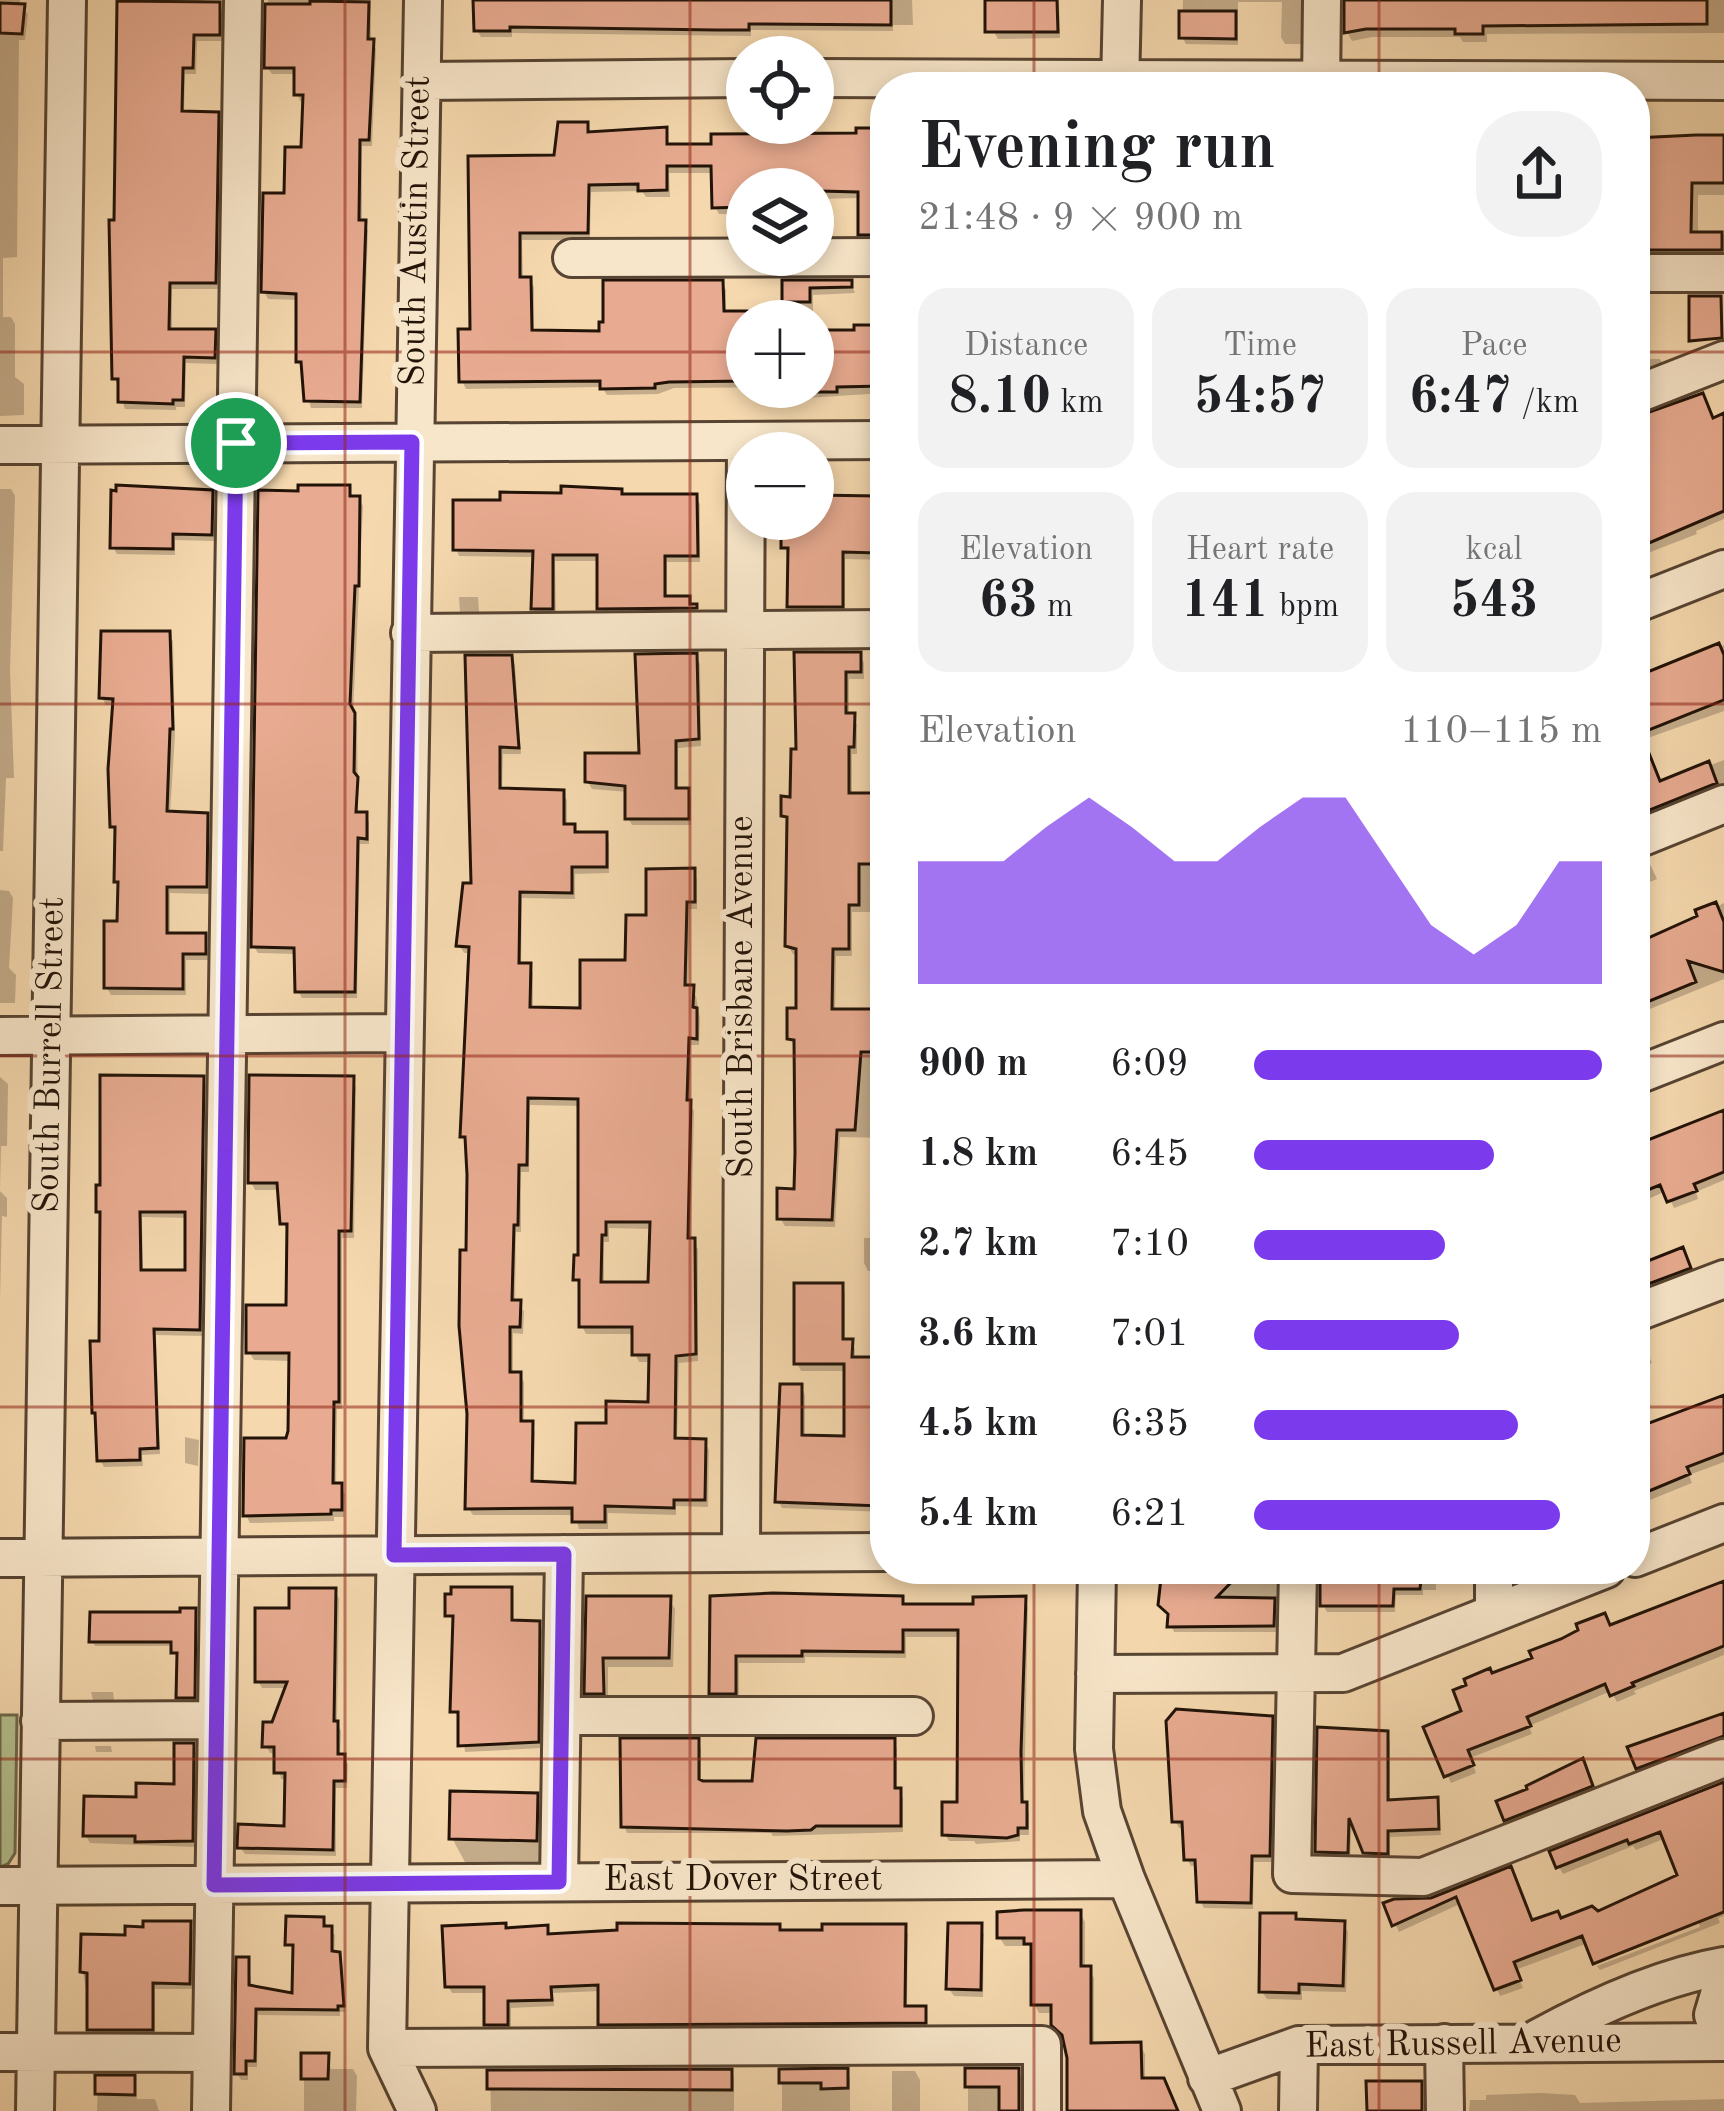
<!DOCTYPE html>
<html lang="en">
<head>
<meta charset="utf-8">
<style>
  :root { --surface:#fff; --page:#f2f2f2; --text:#202124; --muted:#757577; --accent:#7c3aed }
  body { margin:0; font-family:"Old Standard TT",serif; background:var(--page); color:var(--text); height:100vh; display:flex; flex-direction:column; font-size:45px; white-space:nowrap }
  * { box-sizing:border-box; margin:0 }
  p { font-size:39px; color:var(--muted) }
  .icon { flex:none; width:66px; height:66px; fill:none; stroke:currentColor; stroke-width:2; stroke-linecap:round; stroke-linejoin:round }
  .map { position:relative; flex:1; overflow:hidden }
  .details { position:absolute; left:870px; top:72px; width:780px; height:1512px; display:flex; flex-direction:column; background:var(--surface); border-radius:48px; box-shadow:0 6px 18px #0003 }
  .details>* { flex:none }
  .buttons { position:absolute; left:726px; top:36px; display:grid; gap:24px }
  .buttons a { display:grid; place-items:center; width:108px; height:108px; border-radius:50%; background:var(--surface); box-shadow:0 6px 18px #0003; font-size:60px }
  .pin { position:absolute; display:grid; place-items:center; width:102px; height:102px; color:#fff; margin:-51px; border:6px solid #fff; border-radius:50%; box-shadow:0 3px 12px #0007 }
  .round { display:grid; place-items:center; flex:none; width:126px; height:126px; border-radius:48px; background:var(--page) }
  .summary { display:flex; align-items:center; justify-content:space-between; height:204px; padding:0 48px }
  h1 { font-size:66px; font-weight:600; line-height:90px }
  .metrics { display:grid; grid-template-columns:repeat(3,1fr); gap:18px; height:204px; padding:12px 48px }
  .metrics div { display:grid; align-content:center; border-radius:30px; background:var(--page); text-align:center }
  .metrics b { font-size:51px; font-weight:600 }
  .metrics small { font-size:33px; font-weight:400 }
  .metrics p { font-size:33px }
  .chart { height:336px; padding:24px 48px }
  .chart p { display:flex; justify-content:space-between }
  .chart svg { width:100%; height:216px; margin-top:12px; fill:var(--accent); opacity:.7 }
  ul { padding:0 48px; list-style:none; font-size:39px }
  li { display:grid; grid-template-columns:192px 144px 1fr; align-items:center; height:90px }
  li i { height:30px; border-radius:15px; background:var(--accent) }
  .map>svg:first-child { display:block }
  .green { fill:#b5c08f; stroke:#6c6a4c; stroke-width:3 }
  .shadow { fill:#0003; fill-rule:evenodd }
  .building { fill:#e8ab91; stroke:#221308; stroke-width:3; fill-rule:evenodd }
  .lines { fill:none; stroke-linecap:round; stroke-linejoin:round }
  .minor-casing { stroke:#574432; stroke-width:42 }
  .minor { stroke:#f8e6ca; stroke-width:36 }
  .route-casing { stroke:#fff; stroke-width:24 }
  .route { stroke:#7c3aed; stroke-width:15 }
  .grid { fill:none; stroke:#8f2418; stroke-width:3; stroke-opacity:0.55 }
  .labels { text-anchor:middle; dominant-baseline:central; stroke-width:12; stroke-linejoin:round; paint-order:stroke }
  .street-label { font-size:36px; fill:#221308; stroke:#f8e6ca }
</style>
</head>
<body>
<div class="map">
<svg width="1724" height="2111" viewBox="0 0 1724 2111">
  <rect width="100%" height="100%" fill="#f5d8ae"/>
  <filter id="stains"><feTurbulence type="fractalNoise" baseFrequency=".00167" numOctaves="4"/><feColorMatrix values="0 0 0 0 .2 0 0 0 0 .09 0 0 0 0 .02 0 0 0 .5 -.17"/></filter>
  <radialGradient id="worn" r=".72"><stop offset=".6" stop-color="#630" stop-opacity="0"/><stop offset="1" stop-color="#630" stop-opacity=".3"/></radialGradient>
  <path class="green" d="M0,1715H17L15,1853L8,1864L0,1867Z"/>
  <path class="shadow" d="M0,0H20V6L28,14L25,40H19L17,257L3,258V317H11L15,324V377L24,384V415L0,416Z
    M120,0H203V5H219L223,12L222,41H197L196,74H185L184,114L217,115L221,122L219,289H172V332H214L218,339L217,364L186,363L185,407H176V410L125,409L115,378Z
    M268,0H371V40L376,49L372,146H362V223L368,230L362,408H311L299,361V300L268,299L264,291L287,196L304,150L306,102H301L297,95V74H272L267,67Z
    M482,0H912L913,25H893V31L751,30V36L512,33V37H481L477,30Z
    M994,0H1059L1060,38L998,39L994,32Z
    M1183,0H1304L1301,44H1285L1281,37L1282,2H1238V45L1186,44L1182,37Z
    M1346,0H1724V33L1487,34V42H1463L1460,37H1372L1352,41L1347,32Z
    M587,125L591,132L665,130L669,147L885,131L883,241H865L861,234V198L816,199L813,241V189H747L746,214H719L715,207L714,173H669L670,197H646L642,191L591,192L590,240H522L523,280H530L534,287V333L602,334L722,283L726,290V314L785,313V283H851L855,293L813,295V321H747V387H813V333L885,328V393L790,399L785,387L674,388L658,394L607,395L602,387L466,389L462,381L473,332L471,159L556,158Z
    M1635,140H1724V195H1698V235H1724V263L1635,267Z
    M1635,359H1660L1664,366L1635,381Z
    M1724,416V519L1696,531L1697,534L1635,558V420L1713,421Z
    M348,488L352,499H359L363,506L353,713L357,722L358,815H365L369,822V844H360L357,998H302L298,991L297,954L258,953L254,947Z
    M0,489H11L15,496L10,671L14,778H6L3,851H0Z
    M621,492L624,497H696L700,504V562H667V599H688L700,614L604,615L600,608V561H555L556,615H538L534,609L536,557L459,556L456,549L503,503Z
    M211,493L215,499L214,541L175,540V555L117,554L113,547Z
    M813,495L885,499V560L845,559V614L795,615L790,607L784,519H813Z
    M459,597H478L479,612H460Z
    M168,634L173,641L175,735L170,814L206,816L211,823L210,894L170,893V936H205L209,960H186V995H111L107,988L120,924L118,835L113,826L116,705H106L102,698Z
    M1724,645V711L1642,740L1660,784L1724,760V788L1635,823V671L1646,667L1650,675Z
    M797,655H860L864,663V679H849V716L857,724V754H852V796H885V912H852V956H836L835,1012H878L879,981H885V1138L840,1137L835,1227L785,1226L780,1218L797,1192L795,1047L790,1039L799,1012V955L793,954L788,946L789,824L784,816L793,800L799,752Z
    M696,656L700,664L701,746L678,748V791H687L691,798V825H632L628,818V792L592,789L588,782L642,756Z
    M511,658L515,665L521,754H503L502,791L562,793L567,800V827H574L578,835H605L609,842V873L575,874V899L522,898L521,966H529L533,973V1010L582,1011L628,963L649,918L693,871L697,879V909H690L688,988L696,996L700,1018L699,1045H691L690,1105L694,1111L691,1241L698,1249V1361L679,1363L677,1442H704L709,1450L708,1507L676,1506V1515L608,1513V1529H579L575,1515H473L468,1508L469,1253L467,1143L463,1136L472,953H464L460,946L474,886ZM530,1105L581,1106V1259L576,1279L581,1287L582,1326L586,1334H635V1354L639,1362H651L650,1405L609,1426L578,1486L534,1484L535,1432L531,1424H524V1382L520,1375H513V1333L523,1334L524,1311L515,1303L516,1232H521V1172H529ZM609,1228L652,1229L651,1285H604V1242H609Z
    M1649,862L1657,879L1635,888V865Z
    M0,890L9,891L13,898L9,968L16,975L15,1003H0Z
    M1724,903V979L1635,1015V947Z
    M0,1077L8,1084L7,1146H1L0,1191L7,1198V1217L2,1216L0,1300Z
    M202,1079L206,1085L203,1336L156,1335L160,1454L142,1455L143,1466L104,1467L100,1460L103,1218L99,1211ZM142,1217L188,1218V1273H143Z
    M352,1079L356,1087L354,1238H342V1409H337L336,1486L345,1494L344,1517H334V1521L250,1523L246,1515L289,1441L291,1361L254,1360L249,1352L289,1308L288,1232L283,1223L281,1190H255L251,1182Z
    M1724,1110V1180L1696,1192L1698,1199L1674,1208L1666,1191L1635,1205V1149Z
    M864,1238H885V1271H868L864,1263Z
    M1684,1256L1691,1273L1635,1295V1270Z
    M841,1286L845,1293V1342H851L855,1349V1360H880L885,1368L883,1512L782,1508L778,1501L801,1387L805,1395V1438L847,1439V1371H801L797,1363Z
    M1641,1337L1652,1363L1635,1369V1338Z
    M1724,1396V1462L1689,1475L1692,1483L1635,1506V1440Z
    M185,1437L199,1440L198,1466L185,1463Z
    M1164,1569H1282L1278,1575L1277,1632H1174L1166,1612Z
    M1322,1569H1443V1577H1436V1590H1423V1595H1396L1395,1612H1327L1323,1605Z
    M1724,1583V1655L1634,1691L1636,1694L1617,1702L1611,1691L1529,1726L1532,1734L1470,1758L1476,1773L1451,1783L1427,1728L1465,1713L1491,1676Z
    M510,1590L514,1623L539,1624L542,1630L541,1748L465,1752L461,1717L453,1711L456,1621L448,1615Z
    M335,1591L339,1599L337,1723L341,1731L340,1757L348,1764L347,1788H336V1856L245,1854L240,1847L287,1829L288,1779H281L277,1753H270L266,1746L288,1688H262L258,1681L292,1611Z
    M589,1599H669L675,1609L673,1667H608V1703H593L587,1693Z
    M713,1599H901L906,1607H976L1024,1599L1028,1607L1024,1804L1029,1812V1835H1020V1841L976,1844L974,1841H949L945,1834L960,1805L961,1637H906V1658L805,1657V1663H739V1700H716L712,1693Z
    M194,1611L196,1701H182L179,1697L180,1656L174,1646H95L92,1641Z
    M91,1692H113L114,1700H93Z
    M1724,1716V1743L1642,1773L1638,1767Z
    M1271,1718L1275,1725L1272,1862H1254L1253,1909L1204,1908L1200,1901L1198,1866H1191L1187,1859L1186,1828H1179L1175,1821Z
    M1387,1734L1390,1740V1803L1436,1800L1441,1835L1390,1837V1859H1370L1352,1816L1350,1858H1322L1318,1851Z
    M697,1742L701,1748V1782L755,1784L893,1742L897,1748V1791L903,1798V1832L773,1836L771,1833H627L624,1826Z
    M95,1746H111L112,1752H96Z
    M192,1746L196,1753L195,1847L90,1843L86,1836L139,1800L177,1787Z
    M1584,1766L1593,1791L1509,1824L1500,1803Z
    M1724,1785V1916L1718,1918L1720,1923L1600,1970L1597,1966L1700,1927L1698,1921L1588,1943L1515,1970L1523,1988L1500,1996L1462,1903L1399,1932L1387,1905L1432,1901L1510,1870L1532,1924L1597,1914L1681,1877L1666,1838L1636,1850L1633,1846L1563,1874L1559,1867Z
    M536,1796L551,1821L550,1865L466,1864L452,1838Z
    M1080,1913L1085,1922V1969H1089L1094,1978V2045H1140L1145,2054V2081L1176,2111H1070L1066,2040L1054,2024V2013H1039L1034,2004L1032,1951L1029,1946H1005L1000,1938Z
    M323,1920L335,1935L334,1954L342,1961L345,2012H340V2016L258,2015L257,2067H248V2080H241L237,2073L248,1960L252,1989L295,1996L296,1950L288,1944Z
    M190,1924L193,1930V1989H155V2036H94L83,1972Z
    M1344,1924L1348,1932L1346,1992L1302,1991V2000L1267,1999L1262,1992Z
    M980,1926L984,1934L983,1997L954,1996L949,1989Z
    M779,1927L782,1933L904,1927L908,1934L907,2009H924L928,2029L605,2031L601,2024V1991L553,1993L554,2006L511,2008V2031H491L487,2024V1993H452L448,1986L546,1928L551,1937Z
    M304,2056H327L331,2069H353L357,2076L356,2111H304Z
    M846,2071L850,2078V2111H782V2072Z
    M892,2071H915L920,2080V2111H892Z
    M968,2071H1018L1023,2079V2111H968Z
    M730,2072L734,2078V2111H491L490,2073Z
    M98,2078H133L137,2099H155L159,2111H97Z
    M1541,2093L1575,2095L1580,2103L1724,2099V2111H1469L1470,2100H1486V2095Z"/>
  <path class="building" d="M473,0H891V25L749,24V30H716L510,27V31H474Z
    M985,0H1057L1058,32H985Z
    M1344,0H1707V24L1483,26V34H1455V29H1366L1344,33Z
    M117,1L220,2V35H194L193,68H183L182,111L219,112L216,283H170L169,329H216L215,358L184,357L183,400H173V404L118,402V379H112L109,220H114Z
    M310,1L369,2L368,39H374L369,140H360L359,220H366L360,402L304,401L301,362H296V294L261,292L263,193H284L285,147H301L303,95H294V68H264L265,4H310Z
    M0,3L25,4L22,34L0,33Z
    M1179,11H1236V39L1179,38Z
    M558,122H588V132L667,127V144H711V134L856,133V128H882L885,189H879L880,235H858V192L744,189V207L712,208L711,166H667V190L638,191V184L589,185L588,233H520V277H531L532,330L599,331V322H603V280H723L724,311H747V381L669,382L655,384V388L600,389V381L459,382L458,329H470L468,156L554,155Z
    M1696,135H1724V183H1692L1691,232H1722V250H1635V138Z
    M782,280H852V287L810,288V302H782Z
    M1689,296H1721L1722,338L1689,341Z
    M854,325H882L883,386L837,387V392H813L816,330H854Z
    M1703,393L1713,418L1724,413V511L1635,549V417Z
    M116,485L213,490L212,535L173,534V549L110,548L111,490L116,491Z
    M298,485H350V496H360L359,586H355L350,704L355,713L354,772L358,777L356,812H367V839L358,838L355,992H295L294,948L251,947L258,490L298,491Z
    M561,486L622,489V494H697L698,556H665V596H690V604H697V608L597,609V555H553V609H531L533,551L453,550V500H500V492L561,493Z
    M813,495L878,496V553L843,552V607H787L788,548H781V519H813Z
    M101,631H170L173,729H170L167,811L208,813L207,887H167V933H206V954H183V989L104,988V921H117L118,882H114L115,827H110L108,769L113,699L99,698Z
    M1719,643L1724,655V700L1641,733L1660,781L1709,761L1717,783L1635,816V677Z
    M794,652H861V672H846V713H855L854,747H849V793H885V864H859V905H849V949H833L832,1009H885V1052H861L855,1130H837L832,1220L777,1219V1188L794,1189L795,1153L794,1040L787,1039V1008H796V949L785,946L787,817L781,816V796L790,797L791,749H796Z
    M697,653L699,739L676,741V788H689V819H625V786L585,782V753H639L635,654Z
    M465,655H512L519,748L500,747V788L564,790V824H575V832H607V867H572V893L520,892L519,963H531L530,1007L580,1008V960H625L626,915H646V869L695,868V902H687L685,985H694L693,1007L697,1008V1039L689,1038L687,1100H691L688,1238H695L696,1354L676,1356L675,1438L706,1439L705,1500H674V1508L605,1506V1522H572V1508L465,1509L467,1414L459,1326L460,1250H466L467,1175L465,1137H460L469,947L456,946L463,883H471ZM528,1098L578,1099V1255H574L573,1280H579V1327H632V1355H649L648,1402L606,1401V1423H576L575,1483L532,1481L533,1421H521V1372H510V1327H520L521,1300H512L514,1225H518L519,1165H527ZM606,1222H650L648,1282H601L602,1235H606Z
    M1716,902L1724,922V972L1688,961L1696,982L1635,1007V944L1697,916L1695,910Z
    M100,1075L204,1076L200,1330L154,1329L158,1448L140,1449V1460L97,1461L95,1413H92L90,1341H99L100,1212H96V1185H100ZM140,1212H185V1270H141Z
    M249,1075L354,1076L351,1231H339V1402H334L333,1483H342V1510H331V1514L243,1516L244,1438H286L288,1431L289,1353H246V1305H286L287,1224H280L277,1183H248Z
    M1724,1110V1172L1694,1184L1697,1191L1667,1202L1660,1185L1635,1195V1145Z
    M1683,1247L1691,1268L1635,1289V1266Z
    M794,1283H843V1339H853L852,1357H882L881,1506L775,1502L780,1384H802V1435L844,1436V1364H794Z
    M1724,1395V1453L1687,1467L1690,1474L1642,1494L1635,1478V1437L1644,1433L1641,1426Z
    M1162,1569H1244L1217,1597L1275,1598L1274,1626L1167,1627L1168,1614L1158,1605Z
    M1320,1569H1422L1420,1589H1394L1393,1606H1320Z
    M1724,1581V1646L1632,1683L1634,1686L1610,1696L1605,1684L1527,1717L1531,1726L1468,1750L1474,1765L1444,1777L1423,1727L1461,1711L1453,1690L1466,1685L1464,1679L1490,1668L1492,1673L1532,1658L1529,1651L1561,1639L1578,1630L1576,1624L1605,1613L1610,1625Z
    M451,1587H512V1620L540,1621L539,1742L458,1746V1712H450L453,1616H445V1594H451Z
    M289,1588H336L334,1721H338V1754H345V1781H334L333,1850L237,1848L238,1824L284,1826L285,1773H274V1747H262L263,1722H272L287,1682H255V1608H289Z
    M773,1593L903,1596V1604H973V1597L1026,1596L1021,1752L1022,1802H1027V1828H1018V1835L1007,1838L942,1835V1802H957L958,1630H903V1652L802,1651V1656H736V1694H709L710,1596Z
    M586,1596H671L669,1658H603L604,1694H584Z
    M180,1608H196L195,1698H176L177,1653H171V1642H89L90,1612H180Z
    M1176,1709L1273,1716L1270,1856H1252L1251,1903L1197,1902L1195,1860H1184L1182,1822H1172L1166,1721Z
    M1724,1713V1736L1636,1769L1627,1747Z
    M1317,1727L1388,1731V1800L1438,1797L1439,1829L1388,1831V1854L1363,1853L1349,1818L1348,1853L1315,1852Z
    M620,1738H699V1779L703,1781H752L756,1738H895V1788H901V1826H816L811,1830L787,1831L621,1827Z
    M174,1743H194L193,1841L135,1842V1836H83L84,1796L136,1797V1783L174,1784Z
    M1583,1758L1593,1786L1504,1821L1496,1801L1527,1789L1526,1786Z
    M1724,1782V1912L1593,1964L1582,1936L1514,1962L1521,1980L1494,1990L1456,1897L1392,1926L1383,1903L1394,1899L1431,1898L1511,1866L1532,1920L1558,1911L1561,1918L1592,1906L1598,1911L1677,1875L1660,1832L1629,1844L1627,1840L1556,1868L1549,1851Z
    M450,1791L538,1793L537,1841L449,1839Z
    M1024,1910H1081V1966H1091V2043L1141,2042L1142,2078H1164L1178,2111H1067V2058L1062,2035L1051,2025V2005H1031V1944H1024V1938H997V1912Z
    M1260,1913H1296V1919L1345,1921L1343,1986L1299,1984V1993L1259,1992Z
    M286,1916L324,1917V1926H332V1951L340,1952L344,2006H338V2010L256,2009L255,2061H246V2074H234L236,1957H249V1985L292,1993L293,1945H285Z
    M143,1921H191L190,1984L153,1983V2030H87V1973L80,1972L81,1934L125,1935V1926L143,1927Z
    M506,1923V1928L548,1925V1934L617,1930V1923L780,1924V1930H822V1924H906L905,2006H926V2023L598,2025V1985L551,1987L552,2000L508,2001V2025H484V1987H445L442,1926Z
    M948,1923H982L981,1990L946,1989Z
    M301,2053H329L328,2079H301Z
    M848,2068V2088L821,2089V2083H779V2069Z
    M965,2068H1019V2111H999V2087H965Z
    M732,2069V2090L487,2089V2070Z
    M95,2075H135V2095L95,2094Z
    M1366,2081H1422V2111H1367Z"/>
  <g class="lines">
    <defs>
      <path id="minor" d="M813,78L1724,81
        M421,81L747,78
        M1120,87L1122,0
        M1321,87L1322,0
        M572,258L885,257
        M1635,273H1724
        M1635,395L1724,360
        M0,445L885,440
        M1635,604L1724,569
        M410,633L885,629
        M1635,840L1724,804
        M0,1036L402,1033
        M1635,1076L1724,1041
        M1635,1313L1724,1279
        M741,1553L746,441
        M0,1558L885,1552
        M1635,1558L1724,1523
        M1097,1569L1094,1749L1102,1811L1126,1879L1222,2111
        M1298,1569L1292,1874L1423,1877L1724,1758
        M1494,1613V1569
        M1095,1674L1343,1673L1606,1569
        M562,1716H914
        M40,1721L217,1720
        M559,1882L564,1554
        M0,1886L1126,1879
        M1538,2038C1595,2007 1660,1977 1724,1966
        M1723,2042L1713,2015L1724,1978
        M1444,2043L1445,2111
        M387,2048L1042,2045V2111
        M0,2052L212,2053
        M1207,2078L1299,2045L1724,2042
        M35,2111L67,0
        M211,2111L243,0
        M417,2111L387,2048L423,0
        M1298,2111L1299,2045"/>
    </defs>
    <use href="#minor" class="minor-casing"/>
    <use href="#minor" class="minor"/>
  </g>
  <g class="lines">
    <defs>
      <path id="route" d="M412,442L394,1555L564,1554L559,1882L214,1885L236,443Z"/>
    </defs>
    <use href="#route" class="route-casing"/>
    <use href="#route" class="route"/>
  </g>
  <path class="grid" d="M345,0V2111M690,0V2111M1034,0V87M1379,0V87M0,352H747M813,352H885M1635,352H1724M0,704H885M1635,704H1724M0,1056H885M1635,1056H1724M0,1407H885M1635,1407H1724M1034,1569V2111M1379,1569V2111M0,1759H1724"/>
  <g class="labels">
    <g class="street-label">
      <text transform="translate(417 231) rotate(-89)">South Austin Street</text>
      <text transform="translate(743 997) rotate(-90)">South Brisbane Avenue</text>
      <text transform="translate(51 1055) rotate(-89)">South Burrell Street</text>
      <text x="743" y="1881">East Dover Street</text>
      <text transform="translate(1463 2045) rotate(-1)">East Russell Avenue</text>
    </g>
  </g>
  <rect width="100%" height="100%" filter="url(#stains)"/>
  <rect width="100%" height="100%" fill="url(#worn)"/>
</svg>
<div class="buttons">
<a><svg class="icon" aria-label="locate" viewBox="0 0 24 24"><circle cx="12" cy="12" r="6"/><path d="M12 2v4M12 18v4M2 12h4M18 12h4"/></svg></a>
<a><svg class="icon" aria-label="layers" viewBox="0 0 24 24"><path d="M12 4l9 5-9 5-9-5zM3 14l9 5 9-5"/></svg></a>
<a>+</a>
<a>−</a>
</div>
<div class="pin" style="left:236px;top:443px;background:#1e9e55"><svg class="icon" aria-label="arrive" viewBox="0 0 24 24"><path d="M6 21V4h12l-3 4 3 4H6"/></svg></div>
<section class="details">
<div class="summary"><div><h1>Evening run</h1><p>21:48 · 9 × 900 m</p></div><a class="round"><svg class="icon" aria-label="share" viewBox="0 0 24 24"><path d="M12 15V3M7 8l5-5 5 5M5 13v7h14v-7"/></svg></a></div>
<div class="metrics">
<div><p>Distance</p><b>8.10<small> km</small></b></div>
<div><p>Time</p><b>54:57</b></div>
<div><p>Pace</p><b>6:47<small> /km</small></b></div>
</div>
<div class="metrics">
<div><p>Elevation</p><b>63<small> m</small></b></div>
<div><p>Heart rate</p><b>141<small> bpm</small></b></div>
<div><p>kcal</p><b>543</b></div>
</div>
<div class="chart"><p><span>Elevation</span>110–115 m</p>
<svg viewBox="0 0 160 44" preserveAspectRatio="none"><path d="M0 44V19L10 19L20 19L30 12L40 6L50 12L60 19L70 19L80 12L90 6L100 6L110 19L120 32L130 38L140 32L150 19L160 19V44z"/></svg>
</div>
<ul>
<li><b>900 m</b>6:09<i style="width:100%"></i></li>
<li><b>1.8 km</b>6:45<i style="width:69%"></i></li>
<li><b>2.7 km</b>7:10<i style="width:55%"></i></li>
<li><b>3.6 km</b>7:01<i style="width:59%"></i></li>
<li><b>4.5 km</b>6:35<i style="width:76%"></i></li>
<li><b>5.4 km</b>6:21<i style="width:88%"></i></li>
</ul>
</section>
</div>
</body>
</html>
